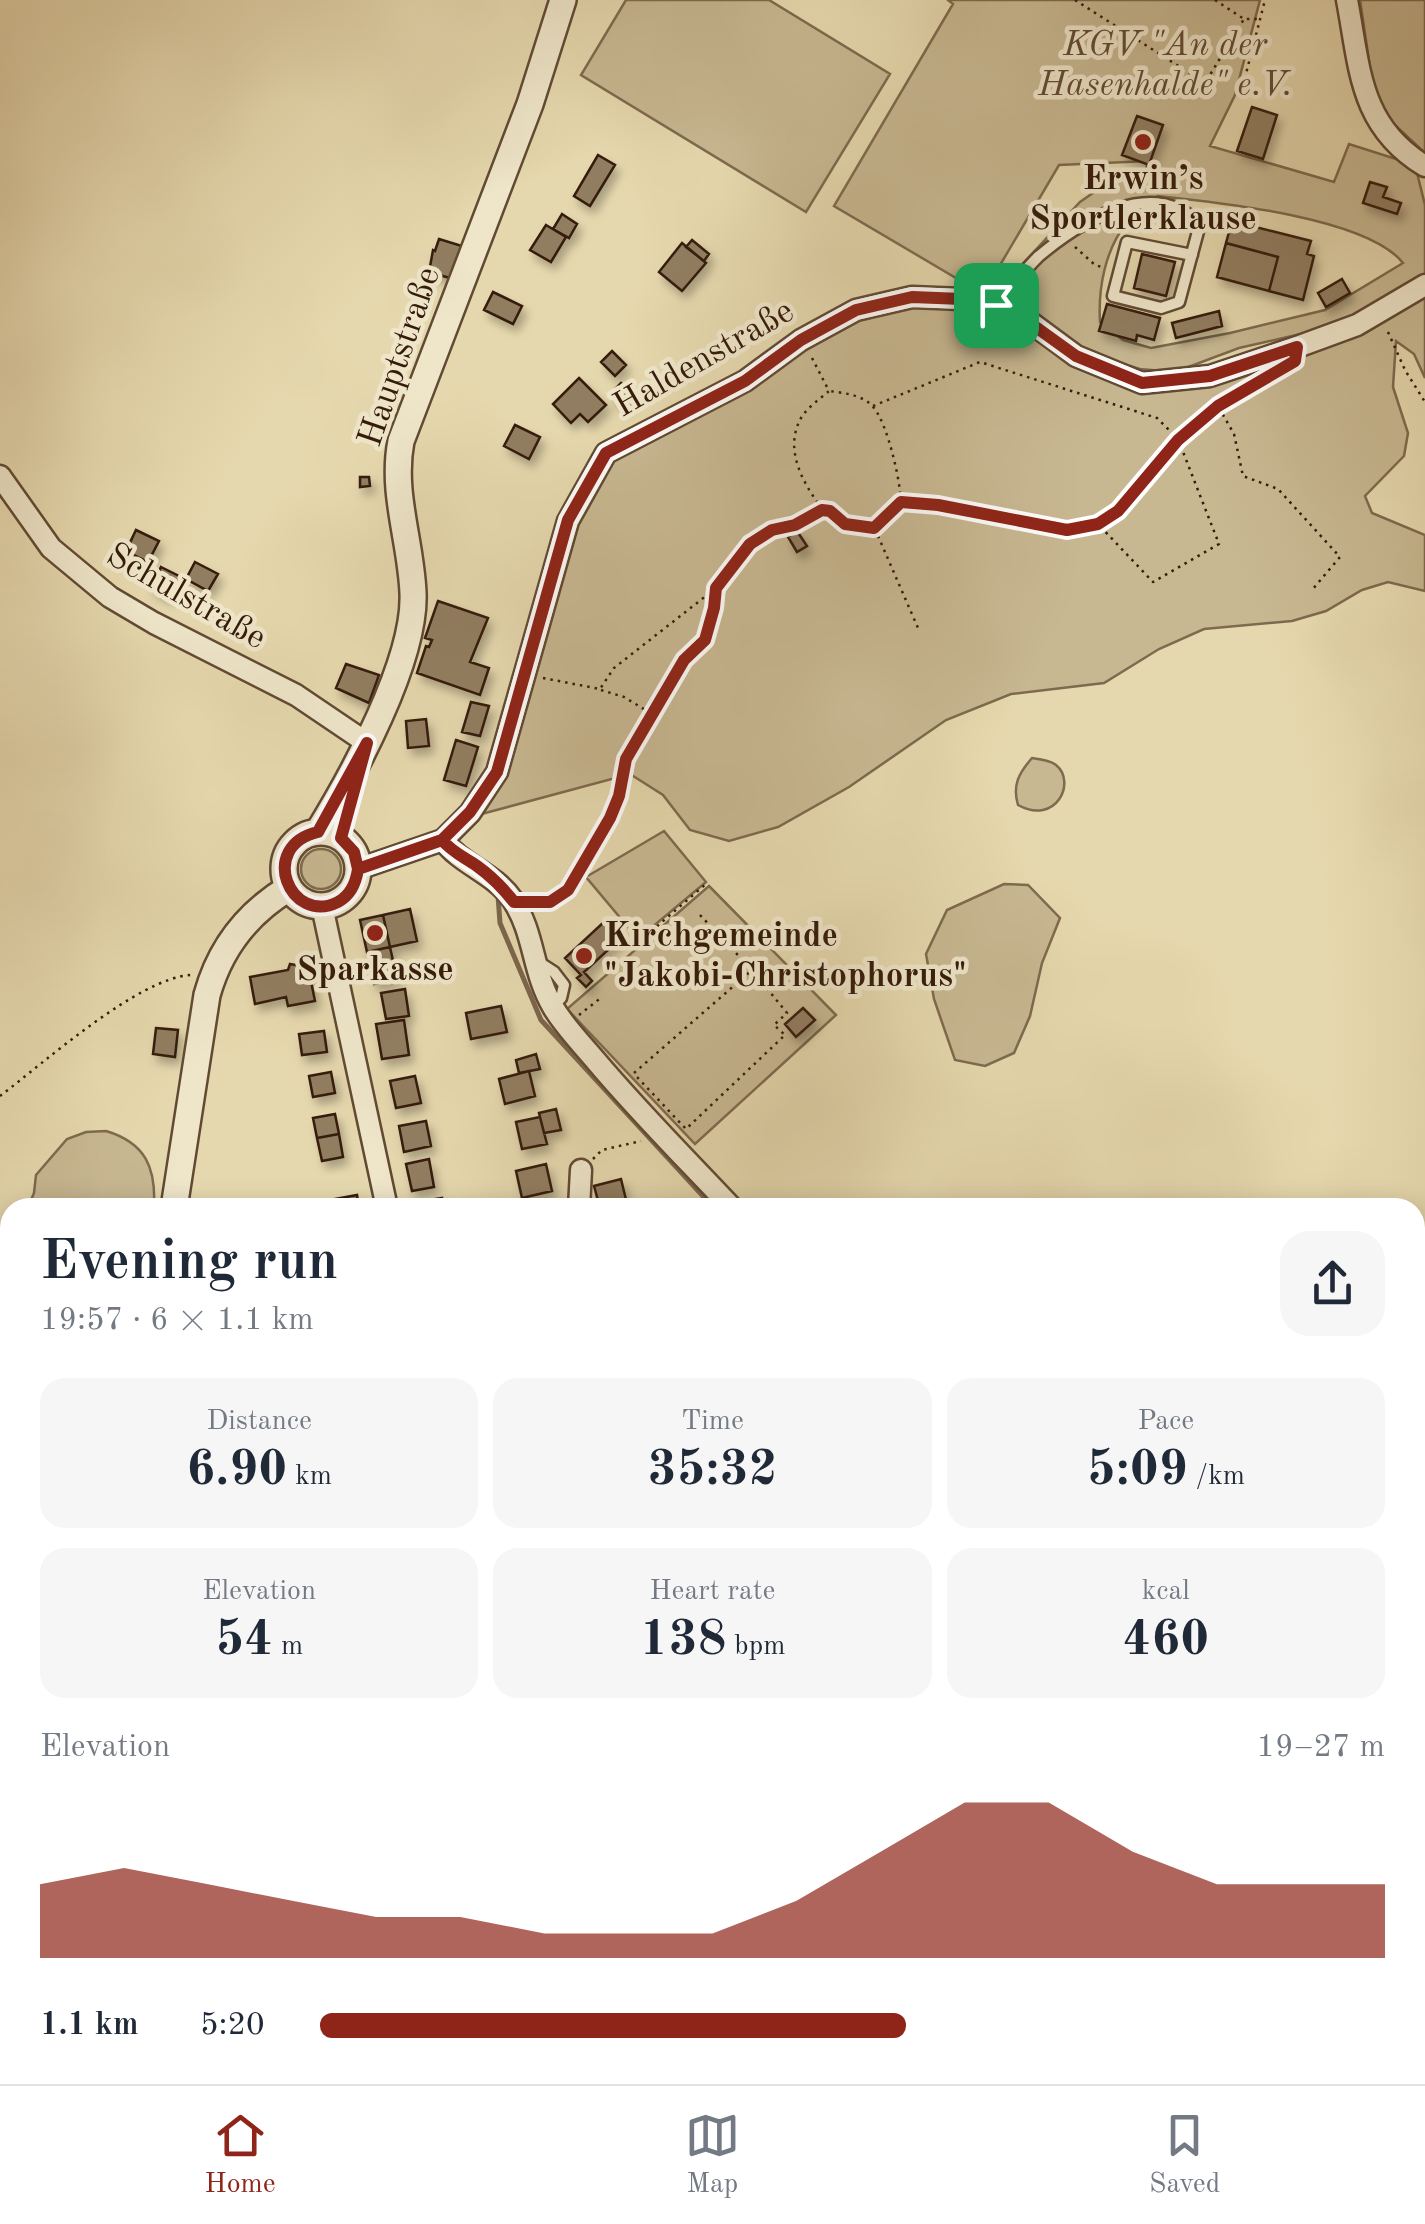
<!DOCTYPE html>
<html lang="en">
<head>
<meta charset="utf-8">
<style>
  :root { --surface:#fff; --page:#f6f6f7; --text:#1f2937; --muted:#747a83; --line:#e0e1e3; --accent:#8f2418 }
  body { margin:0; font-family:"Old Standard TT",serif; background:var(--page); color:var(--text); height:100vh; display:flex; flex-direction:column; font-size:38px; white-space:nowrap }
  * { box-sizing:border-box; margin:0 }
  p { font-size:32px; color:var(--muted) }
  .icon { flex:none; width:55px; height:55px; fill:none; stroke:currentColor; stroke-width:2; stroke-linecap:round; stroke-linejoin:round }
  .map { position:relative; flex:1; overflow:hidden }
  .details { position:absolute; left:0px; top:1198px; width:1425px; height:888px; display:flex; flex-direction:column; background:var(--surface); border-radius:30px 30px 0 0; box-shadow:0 5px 25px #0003 }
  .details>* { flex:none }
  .pin { position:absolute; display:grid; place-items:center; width:85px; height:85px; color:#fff; margin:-42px; border-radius:20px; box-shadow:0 5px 15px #0006 }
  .round { display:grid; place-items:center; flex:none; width:105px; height:105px; border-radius:30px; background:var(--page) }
  .summary { display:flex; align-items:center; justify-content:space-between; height:170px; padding:0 40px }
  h1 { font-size:55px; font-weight:600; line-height:75px }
  .metrics { display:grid; grid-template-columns:repeat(3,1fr); gap:15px; height:170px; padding:10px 40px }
  .metrics div { display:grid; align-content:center; border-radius:25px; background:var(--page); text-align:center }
  .metrics b { font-size:50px; font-weight:600 }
  .metrics small { font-size:28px; font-weight:400 }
  .metrics p { font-size:28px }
  .chart { height:280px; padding:20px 40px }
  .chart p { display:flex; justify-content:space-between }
  .chart svg { width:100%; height:180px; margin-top:10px; fill:var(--accent); opacity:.7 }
  ul { padding:0 40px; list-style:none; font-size:32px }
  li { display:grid; grid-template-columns:160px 120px 1fr; align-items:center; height:75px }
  li i { height:25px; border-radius:12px; background:var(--accent) }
  .tab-bar { display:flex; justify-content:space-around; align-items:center; height:140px; border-top:2px solid var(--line); background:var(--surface); font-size:28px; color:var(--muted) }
  .tab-bar a { display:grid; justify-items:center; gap:5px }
  .tab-bar .on { color:var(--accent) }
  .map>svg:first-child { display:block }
  .green { fill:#c8b892; stroke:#7e6a4e; stroke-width:2.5; fill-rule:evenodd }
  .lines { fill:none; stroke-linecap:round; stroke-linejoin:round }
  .stream { stroke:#7b664c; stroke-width:5 }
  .building { fill:#917d60; stroke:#351b0b; stroke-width:2.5; filter:url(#shadow) }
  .service-casing { stroke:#614a34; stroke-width:15 }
  .minor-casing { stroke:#614a34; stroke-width:25 }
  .tertiary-casing { stroke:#614a34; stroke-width:30 }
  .path { stroke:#351b0b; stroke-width:2.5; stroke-dasharray:2.5 5; stroke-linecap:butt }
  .service { stroke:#efe6ca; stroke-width:10 }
  .minor { stroke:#efe6ca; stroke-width:20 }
  .tertiary { stroke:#efe6ca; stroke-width:25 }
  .route-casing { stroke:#fff; stroke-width:20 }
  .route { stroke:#8f2418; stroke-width:12 }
  .poi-dot { fill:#8f2418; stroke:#efe6ca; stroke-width:4 }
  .labels { text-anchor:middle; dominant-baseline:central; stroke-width:9; stroke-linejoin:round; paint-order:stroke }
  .park-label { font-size:35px; font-style:italic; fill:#614a34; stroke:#efe6ca }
  .poi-label { font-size:35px; font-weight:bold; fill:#351b0b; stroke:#efe6ca }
  .street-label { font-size:35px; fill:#351b0b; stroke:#efe6ca }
</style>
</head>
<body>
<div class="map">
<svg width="1425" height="2084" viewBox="0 0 1425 2084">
  <defs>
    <filter id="shadow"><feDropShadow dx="4.5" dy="7" stdDeviation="5" flood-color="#0004"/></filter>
  </defs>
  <rect width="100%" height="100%" fill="#e6d8ae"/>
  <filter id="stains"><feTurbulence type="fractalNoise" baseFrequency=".002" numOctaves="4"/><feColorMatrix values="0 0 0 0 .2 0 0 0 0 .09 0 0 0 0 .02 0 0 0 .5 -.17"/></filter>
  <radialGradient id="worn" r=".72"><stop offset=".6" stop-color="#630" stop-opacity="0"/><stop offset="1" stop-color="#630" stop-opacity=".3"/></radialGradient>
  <path class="green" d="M626,0H769L890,74L806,212L581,75Z
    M948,0H1260L1235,95L1210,146L1334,182L1349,144L1415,165L1425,205V275L1353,322L1239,348L1175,372L1140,369L1080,351L994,295L1080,202L1116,177L1146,170L1148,161L1059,165L983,294L834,206L953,4ZM1158,196C1215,202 1367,217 1403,263L1325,310L1230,333L1151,348L1123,340L1100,322C1098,288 1105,250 1127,222C1134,212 1148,204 1158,196Z
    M1360,0H1425V153L1383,114L1371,74Z
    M1425,294V378L1414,354L1396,341L1393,387L1408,433L1404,456L1365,496L1372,513L1425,535V591L1388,582L1362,590L1326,611L1292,621L1204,629L1159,649L1104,683L1011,694L946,720L849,787L778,827L729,841L690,830L663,795L630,774L478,815L571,524L611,457L748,384L857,320L913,306L966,309L1024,321L1142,385L1212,380Z
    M1032,758C1040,759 1050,760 1056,765C1077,782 1056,826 1018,805C1012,785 1019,773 1032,758Z
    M664,831L706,882L638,939L586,877Z
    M301 869a20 20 0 1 1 40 0a20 20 0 1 1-40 0Z
    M1004,884L1028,885L1060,918L1042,963L1030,1016L1014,1053L985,1066L955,1060L934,999L926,954L947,910Z
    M709,886L836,1015L695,1144L567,1009Z
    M106,1131C146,1143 156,1168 154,1207H28L34,1193L36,1175L67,1139L86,1132Z
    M10,1231V1290L0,1287V1241Z
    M10,1572V1738L0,1735V1574Z"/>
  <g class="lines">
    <path class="stream" d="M498,896L500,923L541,1020L714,1208
      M1053,2075L1057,2084"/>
  </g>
  <path class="building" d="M1252,107L1277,115L1263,159L1237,151Z
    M1137,116L1163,125L1149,165L1122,155Z
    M598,155L615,165L590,206L574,196Z
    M1370,182L1387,187L1383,197L1401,203L1397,214L1363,203Z
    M562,214L577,224L569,238L553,229Z
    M1232,221L1311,241L1307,254L1314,256L1303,300L1269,291L1278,257L1226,243Z
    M546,225L566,237L551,262L530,250Z
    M439,239L462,246L453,279L429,272L433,250L435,251Z
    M692,240L709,254L704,261L686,247Z
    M682,243L706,263L682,291L659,272Z
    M1226,243L1278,257L1269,291L1217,277Z
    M1142,254L1175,262L1166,296L1134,288Z
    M1342,279L1350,293L1326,307L1318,293Z
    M493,292L522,306L513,324L484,310Z
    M1107,304L1160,318L1154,340L1137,335L1136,341L1099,331Z
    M1219,311L1222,326L1176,338L1172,323Z
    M612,351L626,365L615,376L601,362Z
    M579,378L606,405L588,422L580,414L571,423L553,404Z
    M621,383L633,395L623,406L610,394Z
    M515,425L540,437L529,459L504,446Z
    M360,477H369L370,486L360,487Z
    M136,530L159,541L148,562L126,551Z
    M797,531L807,546L797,552L788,537Z
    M195,562L218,574L208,591L186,579Z
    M161,567L181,577L169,597L150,587Z
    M438,601L488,618L470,662L489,668L480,695L417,673L426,646L429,647L432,640L425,638Z
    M346,664L379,675L369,703L336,688Z
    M471,702L489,706L480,736L462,732Z
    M426,719L429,746L408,748L406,721Z
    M456,740L478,747L466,786L444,780Z
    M410,909L417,941L390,947L383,915Z
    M383,915L390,947L367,952L360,920Z
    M606,920L621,938L584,972L592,981L586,987L577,978L581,975L565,958Z
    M390,947L397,979L374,984L367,952Z
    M290,964L308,967L315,1001L288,1006L286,997L255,1004L250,977L288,970Z
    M405,989L409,1016L386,1019L381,993Z
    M501,1006L507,1032L471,1039L466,1013Z
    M803,1008L815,1020L796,1037L785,1024Z
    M404,1020L409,1055L382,1059L376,1024Z
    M156,1028L178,1030L175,1057L153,1054Z
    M324,1031L327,1052L302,1055L299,1034Z
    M536,1054L540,1069L519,1073L516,1060Z
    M529,1071L535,1096L505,1104L499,1079Z
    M331,1072L335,1093L313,1097L309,1076Z
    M415,1076L421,1103L396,1108L390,1081Z
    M556,1109L561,1130L544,1133L539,1113Z
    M335,1114L339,1134L317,1138L313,1118Z
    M540,1117L547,1144L522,1149L516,1122Z
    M426,1121L431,1146L404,1152L399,1126Z
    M339,1134L343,1157L322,1161L317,1138Z
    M429,1159L434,1187L412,1191L406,1164Z
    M546,1164L552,1191L522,1198L516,1171Z
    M621,1179L628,1208H600L594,1186Z
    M357,1195L359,1208H337L335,1199Z
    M442,1198L443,1208H416V1202Z
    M0,1994H9V2027H0Z
    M631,2075H658L653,2084H636L628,2080Z
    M730,2075H765L761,2084H726Z"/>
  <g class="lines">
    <defs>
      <path id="service" d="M997,304C1011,289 1024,270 1039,256C1081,221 1152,176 1200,224L1179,302L1161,308L1113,296L1127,242L1192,255
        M540,963L554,972L564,985L561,998L553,1006"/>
      <path id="minor" d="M1347,0C1360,68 1359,126 1425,166
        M0,476L51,548L110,597L154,623L296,695L367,743
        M443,840C460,864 494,873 512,899C535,933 532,972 553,1007C564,1026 581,1043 596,1061C639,1112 686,1159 732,1208
        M358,869L443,840L470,813L497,772L568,521L606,453L745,381L801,340L856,310L912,297L987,300L1026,319L1076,356L1142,383L1210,376L1297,347L1357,325L1425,285
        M322,906L387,1208
        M579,1208L581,1170
        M0,1967H10
        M1039,2075L1043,2084
        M686,2084L691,2075"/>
      <path id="tertiary" d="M318,832C353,775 416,660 413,593C411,541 391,493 401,441L530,104L563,0
        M284 869a37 37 0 1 1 74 0a37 37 0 1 1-74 0Z
        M174,1208L207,995C220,948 247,913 289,888
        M0,1785L10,1776"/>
    </defs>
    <use href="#service" class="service-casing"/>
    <use href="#minor" class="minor-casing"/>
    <use href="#tertiary" class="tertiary-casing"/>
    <path class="path" d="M1075,0L1205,83L1244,19
      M1215,0L1244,19H1258
      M1241,93L1265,0
      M1075,247L1095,265L1105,268
      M1388,332L1405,370L1425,402
      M812,358L829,391C820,399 805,409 800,420C784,451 804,485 823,510L830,511L845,524L874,527L901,502C900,479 888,426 874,408C864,395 844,393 829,391
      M873,406L980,362L1157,418L1178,439L1218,406L1271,377
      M1219,408L1234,434L1243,476L1278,489L1340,557L1312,590
      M1178,439L1219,544L1153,582L1098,524L1118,511Z
      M902,502C966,508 1032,535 1096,525
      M875,529L918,628
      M543,678L600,689L614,668L716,588L750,544L771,530L795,525L820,511
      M601,690L624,697L652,714
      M535,903L550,902L568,890L588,858L619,796L626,759L684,660L705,640L714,609L716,588
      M700,915L751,969
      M640,941L707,883
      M579,1015L602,997
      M634,1073L752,970L787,1013L774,1025L785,1035L686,1129L637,1077
      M0,1096C45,1062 138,978 191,975
      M593,1159L602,1150L641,1141
      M557,2075L559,2084"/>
    <use href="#service" class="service"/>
    <use href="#minor" class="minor"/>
    <use href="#tertiary" class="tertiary"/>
  </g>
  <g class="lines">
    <defs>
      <path id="route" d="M996,305L987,300L912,297L856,310L801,340L745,381L606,453L568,520L497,772L470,812L442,840L358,869L354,852L341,838L367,743L318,832C257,846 290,926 338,902C351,895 356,883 358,869L442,840C452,852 464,857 477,866C491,876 503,888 514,902H550L568,890L610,818L619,796L626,759L684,660L705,640L714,608L716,588L750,544L772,530L795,525L822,510L830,511L845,524L874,528L901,502L938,505L1067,530L1098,524L1118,511L1178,440L1218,406L1295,361L1297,347L1210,376L1142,383L1076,356L1026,320L996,305"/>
    </defs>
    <use href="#route" class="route-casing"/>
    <use href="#route" class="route"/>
  </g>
  <g class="poi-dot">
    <circle cx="1143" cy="142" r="10"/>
    <circle cx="375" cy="933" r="10"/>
    <circle cx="584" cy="956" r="10"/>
  </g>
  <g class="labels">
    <g class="park-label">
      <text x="1165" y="45">KGV "An der<tspan x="1165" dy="40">Hasenhalde" e.V.</tspan></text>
    </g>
    <g class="poi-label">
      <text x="1143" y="179">Erwin’s<tspan x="1143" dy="40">Sportlerklause</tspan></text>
      <text x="604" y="936" text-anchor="start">Kirchgemeinde<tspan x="604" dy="40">"Jakobi-Christophorus"</tspan></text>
      <text x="375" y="970">Sparkasse</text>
    </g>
    <g class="street-label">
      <text transform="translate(400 357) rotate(-71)">Hauptstraße</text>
      <text transform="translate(704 359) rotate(-30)">Haldenstraße</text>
      <text transform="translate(186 597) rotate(30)">Schulstraße</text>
    </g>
  </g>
  <rect width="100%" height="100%" filter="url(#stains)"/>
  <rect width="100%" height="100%" fill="url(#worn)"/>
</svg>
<div class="pin" style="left:996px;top:305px;background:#1e9e55"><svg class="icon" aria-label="arrive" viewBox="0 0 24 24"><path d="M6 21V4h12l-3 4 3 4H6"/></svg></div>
<section class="details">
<div class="summary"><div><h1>Evening run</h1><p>19:57 · 6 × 1.1 km</p></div><a class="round"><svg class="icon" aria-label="share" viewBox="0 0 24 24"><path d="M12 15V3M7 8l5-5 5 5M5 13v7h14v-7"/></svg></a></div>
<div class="metrics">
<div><p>Distance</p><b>6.90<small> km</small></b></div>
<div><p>Time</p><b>35:32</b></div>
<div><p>Pace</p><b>5:09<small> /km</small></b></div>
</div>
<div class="metrics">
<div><p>Elevation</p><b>54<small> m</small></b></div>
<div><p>Heart rate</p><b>138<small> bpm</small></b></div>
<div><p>kcal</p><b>460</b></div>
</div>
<div class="chart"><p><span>Elevation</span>19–27 m</p>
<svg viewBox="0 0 160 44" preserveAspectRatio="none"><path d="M0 44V26L10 22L20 26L30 30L40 34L50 34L60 38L70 38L80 38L90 30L100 18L110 6L120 6L130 18L140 26L150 26L160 26V44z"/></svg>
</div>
<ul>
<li><b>1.1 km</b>5:20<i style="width:55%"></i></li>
</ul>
</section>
</div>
<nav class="tab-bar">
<a class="on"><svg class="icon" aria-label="home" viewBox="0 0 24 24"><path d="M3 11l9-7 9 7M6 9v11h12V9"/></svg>Home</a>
<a><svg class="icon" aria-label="map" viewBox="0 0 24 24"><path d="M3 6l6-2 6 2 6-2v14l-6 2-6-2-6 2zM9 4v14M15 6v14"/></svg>Map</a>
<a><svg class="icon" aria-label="saved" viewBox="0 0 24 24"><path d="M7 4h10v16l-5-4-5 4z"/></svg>Saved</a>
</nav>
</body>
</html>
